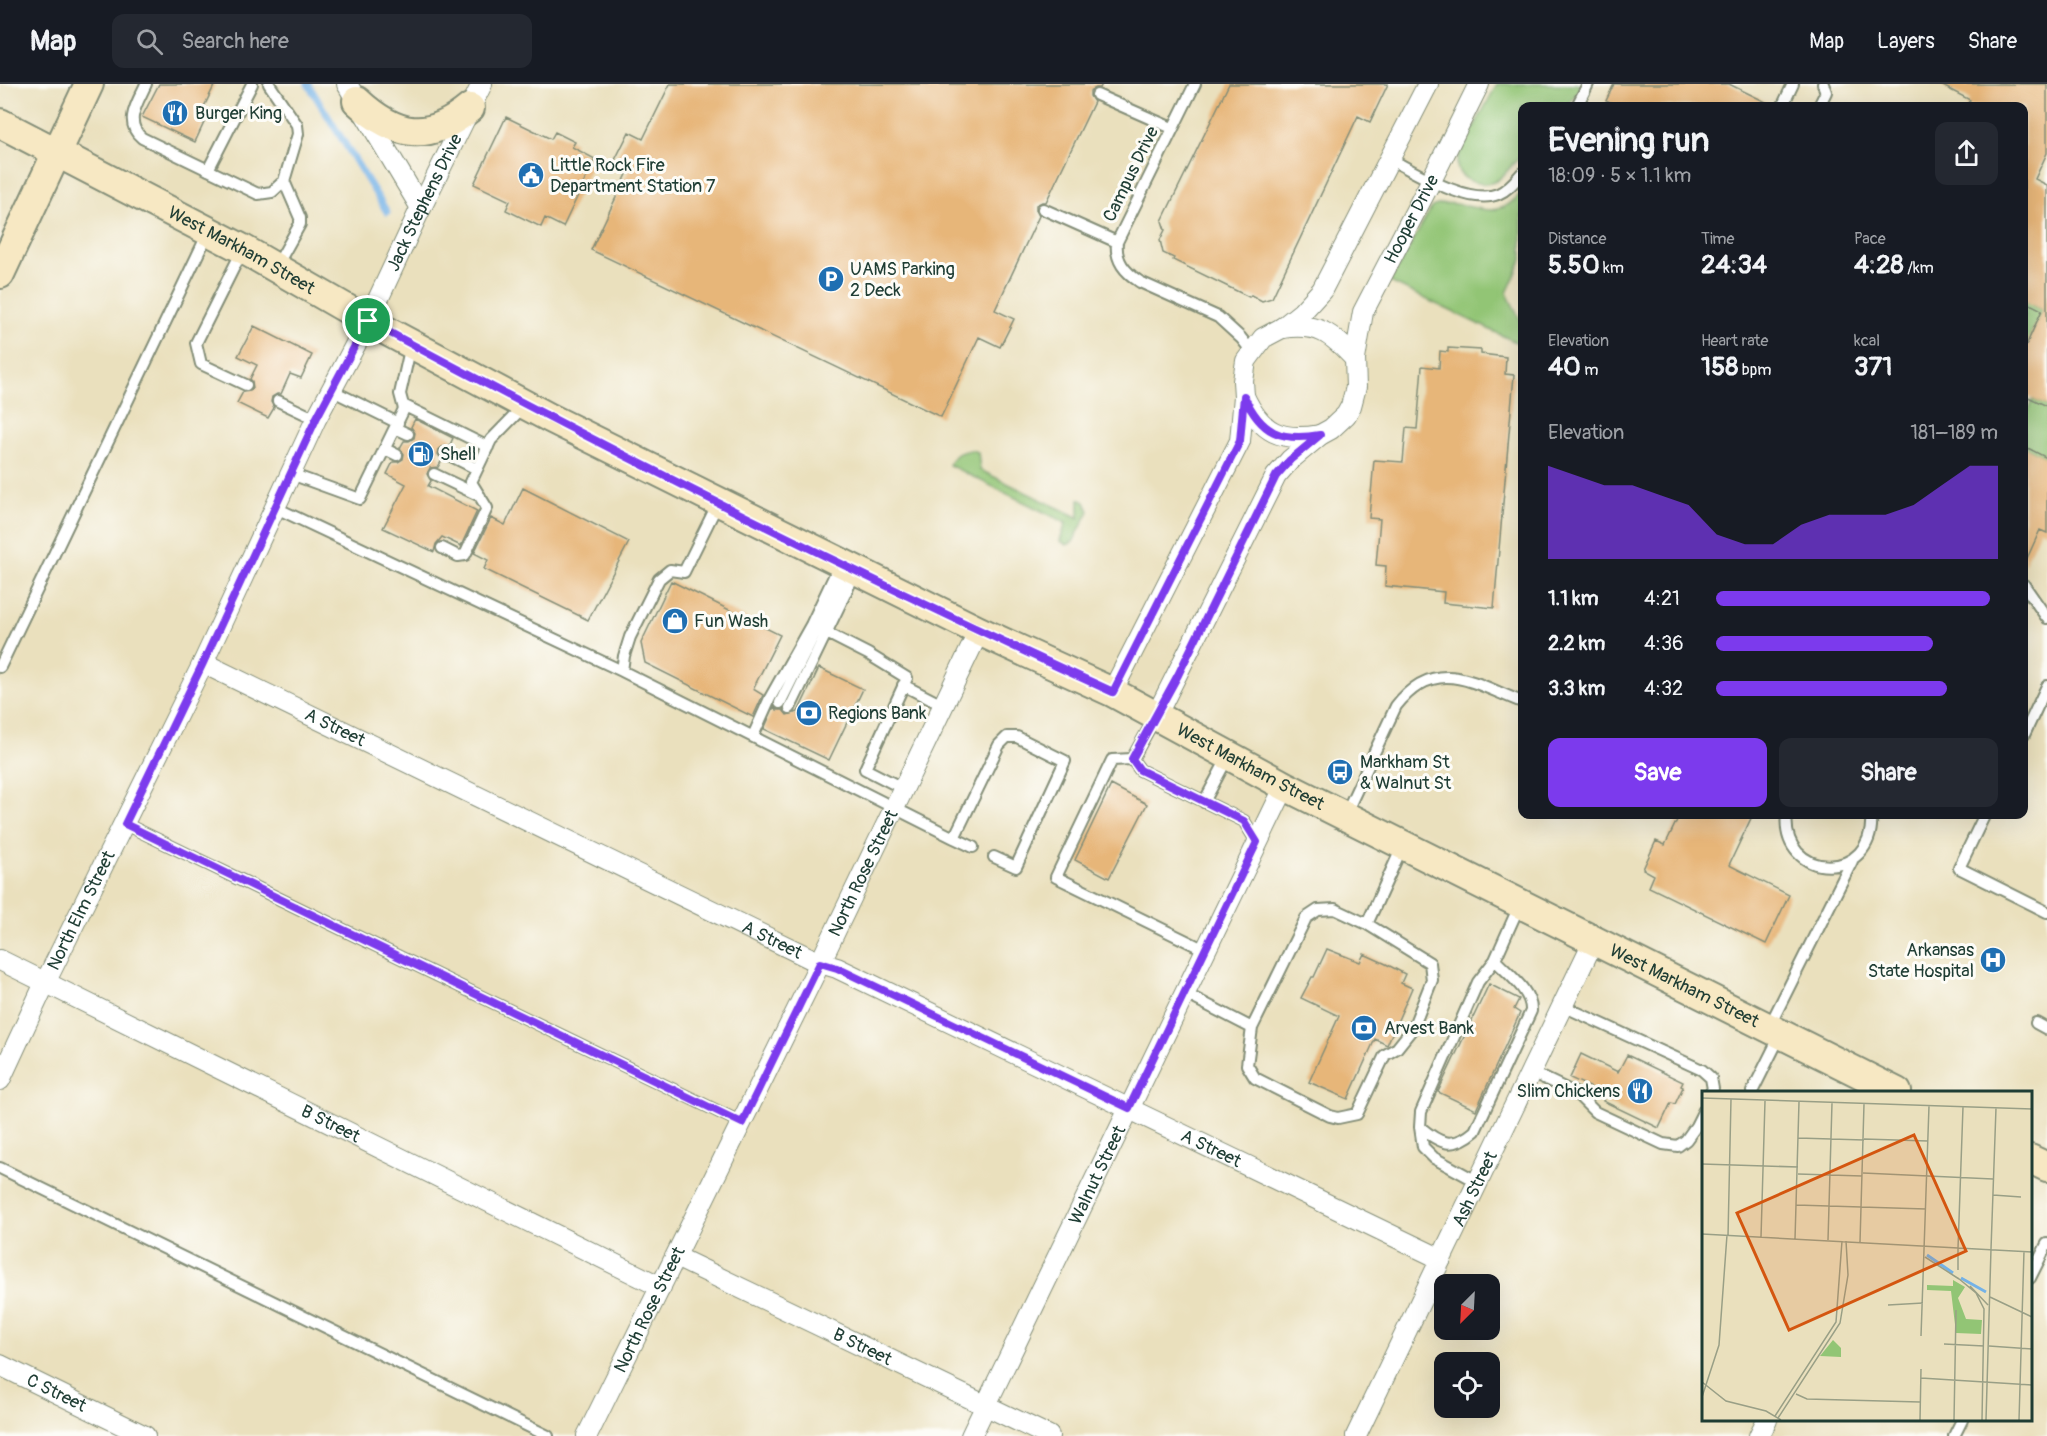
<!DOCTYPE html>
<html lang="en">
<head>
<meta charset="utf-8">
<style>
  :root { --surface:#171b24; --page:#242831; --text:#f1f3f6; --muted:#9ea1a6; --line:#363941; --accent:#7c3aed }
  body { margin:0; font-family:Pangolin,sans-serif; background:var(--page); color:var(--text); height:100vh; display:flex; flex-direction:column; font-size:22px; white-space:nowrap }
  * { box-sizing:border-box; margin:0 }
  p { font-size:20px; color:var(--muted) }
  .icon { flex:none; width:33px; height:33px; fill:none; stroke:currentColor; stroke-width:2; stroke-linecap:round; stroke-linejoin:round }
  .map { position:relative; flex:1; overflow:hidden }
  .side { position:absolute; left:1518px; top:18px; width:510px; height:717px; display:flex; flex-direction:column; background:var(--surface); border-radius:12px; box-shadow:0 6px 24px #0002 }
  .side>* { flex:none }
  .needle { width:39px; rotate:204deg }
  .controls { position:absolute; left:1434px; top:1190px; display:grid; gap:12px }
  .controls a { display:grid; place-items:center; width:66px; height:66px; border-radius:12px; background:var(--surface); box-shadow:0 6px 24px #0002; font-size:30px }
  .pin { position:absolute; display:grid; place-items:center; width:51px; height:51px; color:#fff; margin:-26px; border:3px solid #fff; border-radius:50%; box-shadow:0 2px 6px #0007 }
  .round { display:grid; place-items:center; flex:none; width:63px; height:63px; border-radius:12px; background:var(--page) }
  .overview { display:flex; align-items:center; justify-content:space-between; height:102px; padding:0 30px }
  h1 { font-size:33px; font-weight:800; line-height:45px }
  .metrics { display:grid; grid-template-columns:repeat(3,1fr); gap:9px; height:102px; padding:6px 30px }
  .metrics div { display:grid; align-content:center }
  .metrics b { font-size:26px; font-weight:800 }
  .metrics small { font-size:16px; font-weight:400 }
  .metrics p { font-size:16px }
  .chart { height:168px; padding:12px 30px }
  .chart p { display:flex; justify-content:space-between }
  .chart svg { width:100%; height:108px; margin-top:6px; fill:var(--accent); opacity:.7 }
  .action { display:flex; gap:12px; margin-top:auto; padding:12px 30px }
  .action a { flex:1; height:69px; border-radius:12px; background:var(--accent); color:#fff; font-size:24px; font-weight:800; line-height:69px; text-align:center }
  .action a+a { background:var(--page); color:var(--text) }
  ul { padding:0 30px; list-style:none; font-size:20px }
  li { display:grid; grid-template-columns:96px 72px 1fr; align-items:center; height:45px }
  li i { height:15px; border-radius:8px; background:var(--accent) }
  header { display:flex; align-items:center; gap:36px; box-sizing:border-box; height:84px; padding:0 30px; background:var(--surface); border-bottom:2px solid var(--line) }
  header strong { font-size:28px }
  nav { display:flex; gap:33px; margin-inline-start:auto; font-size:21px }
  .search { width:420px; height:54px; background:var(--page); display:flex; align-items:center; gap:15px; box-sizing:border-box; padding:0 21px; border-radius:12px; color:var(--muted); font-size:22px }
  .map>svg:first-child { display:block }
  .green { fill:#92c575; stroke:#588154; stroke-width:1.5 }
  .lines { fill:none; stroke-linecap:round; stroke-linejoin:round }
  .stream { stroke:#74b2e7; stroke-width:7 }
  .building { fill:#e7b679 }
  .lane-casing { stroke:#848e78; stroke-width:14 }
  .street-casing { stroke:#848e78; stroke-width:22 }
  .secondary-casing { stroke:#848e78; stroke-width:32 }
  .lane { stroke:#fff; stroke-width:10 }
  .street { stroke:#fff; stroke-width:20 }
  .secondary { stroke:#f7e8c3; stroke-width:28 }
  .route-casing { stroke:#fff; stroke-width:12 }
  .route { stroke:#7c3aed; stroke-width:8 }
  .labels { text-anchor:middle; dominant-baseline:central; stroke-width:6; stroke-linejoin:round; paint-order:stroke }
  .poi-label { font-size:18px; fill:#1f3d34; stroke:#fdfcf7; text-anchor:start }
  .street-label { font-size:18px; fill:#1f3d34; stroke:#fdfcf7 }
  .inset-river { fill:none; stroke:#74b2e7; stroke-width:3 }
  .inset-road { fill:none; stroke:#999f86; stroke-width:1.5 }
  .view { fill:#d45610; fill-opacity:0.15; stroke:#d45610; stroke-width:3 }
  .inset-edge { fill:none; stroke:#1f3d34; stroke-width:3 }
</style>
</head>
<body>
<header>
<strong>Map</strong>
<div class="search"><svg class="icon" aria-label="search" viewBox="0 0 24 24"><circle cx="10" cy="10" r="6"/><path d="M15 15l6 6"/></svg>Search here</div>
<nav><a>Map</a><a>Layers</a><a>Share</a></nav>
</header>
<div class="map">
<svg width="2047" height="1352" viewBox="0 0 2047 1352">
  <rect width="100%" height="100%" fill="#fdfcf7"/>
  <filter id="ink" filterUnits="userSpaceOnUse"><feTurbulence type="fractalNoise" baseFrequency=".0167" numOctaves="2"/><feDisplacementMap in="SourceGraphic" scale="12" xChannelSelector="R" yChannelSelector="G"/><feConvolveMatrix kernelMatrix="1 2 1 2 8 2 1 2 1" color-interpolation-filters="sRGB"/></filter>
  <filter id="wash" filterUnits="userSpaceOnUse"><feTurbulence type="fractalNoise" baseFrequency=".008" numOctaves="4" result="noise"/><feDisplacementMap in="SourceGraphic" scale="24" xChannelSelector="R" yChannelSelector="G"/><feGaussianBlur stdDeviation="1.35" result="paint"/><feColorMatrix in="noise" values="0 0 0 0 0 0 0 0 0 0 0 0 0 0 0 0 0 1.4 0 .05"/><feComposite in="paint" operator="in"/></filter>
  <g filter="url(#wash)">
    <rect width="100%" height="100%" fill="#eae0bd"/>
    <path class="green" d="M1497,0H1577L1583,3L1566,22H1522V69C1514,78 1506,91 1496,97C1484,104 1458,97 1457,81C1457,78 1458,74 1459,71Z
      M1522,108V176L1507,209L1522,240V261L1390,198L1432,123C1465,108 1490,147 1522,108Z
      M2024,217L2042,226L2024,266Z
      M2033,316L2047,322V374L2024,362V336Z
      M971,366L978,368L980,386L1079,434V415L1085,418L1089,427L1073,458L1067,461L1060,457L1066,439L949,381C954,370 959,368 971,366Z"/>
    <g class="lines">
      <path class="stream" d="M308,0L387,128"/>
    </g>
    <g id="blocks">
      <path class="building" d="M159,0H215L202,27L208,30L195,58L142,33Z
        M670,0H1102L1100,4H1096L1090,7V12L1094,18L1046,118H1042L1036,121V126L1039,132L995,226L1014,235L1000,263L979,253L941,333L591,166L630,84L615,76L629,48L643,55Z
        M1229,0H1388L1370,38L1358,32L1272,214L1262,217L1251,211L1249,213L1173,176L1174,174L1163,169L1160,156L1165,146L1162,137Z
        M1614,0H1729L1774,22H1617L1606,17Z
        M1939,0H2047V69L2035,95L2047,101V322L2024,311V266L2042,226L2024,217V22H1966L1970,16Z
        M506,33L551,55L555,48L575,58L572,63L595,75L563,143L545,134L541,143L506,126L510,117L474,100Z
        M254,242L312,271L301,294L290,290L281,310H277L272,313L271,318L274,324L268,334L237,319L243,308L250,307L253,304L252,297L250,295L257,281L238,272Z
        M1448,264L1481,266V270L1506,273L1505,290L1514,291L1494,524L1443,519L1444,508L1385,502L1386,482L1376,481L1380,435L1369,434L1374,376L1403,378L1406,344L1417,345L1422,282L1439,284L1440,267L1448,268Z
        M415,335L453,354L449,363L444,362L439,365L438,370L442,376L438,383L430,384L427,390L431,397L428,402L477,427L461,462L442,453L436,460L434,468L383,444L406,400L387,390L393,378H398L403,375L404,370L400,364L404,357H409L414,354L415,349L411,343Z
        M2024,362L2047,374V449L2040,446L2024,481Z
        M523,404L629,458L588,536L484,485L488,476L474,469L491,434L505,441Z
        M671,497L780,551L753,605L763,611L753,633L645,579L641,559Z
        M819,584L863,605L829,676L764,645L774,623L777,626H783L787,631L798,628Z
        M1111,701L1147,720L1109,794L1075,776Z
        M1680,730H1753L1729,781L1789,811L1766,860L1649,803L1654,791L1643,785L1656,757L1665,761Z
        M1327,865L1360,878L1364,870L1386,880L1405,890L1401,899L1412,904L1387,961L1375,955L1348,1015L1309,998L1339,932L1301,914L1312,893H1314Z
        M1489,900L1519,915L1514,925L1520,929L1476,1026L1438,1008Z
        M1581,970L1618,988L1627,971L1683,998L1681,1002L1683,1003L1675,1020L1671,1019L1659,1044L1603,1017L1607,1011L1570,994Z"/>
    </g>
  </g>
  <g filter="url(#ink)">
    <use href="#blocks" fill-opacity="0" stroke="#848e78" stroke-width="1.5"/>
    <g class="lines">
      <defs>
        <path id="lane" d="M146,0C138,18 123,38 142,54L258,110L272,108L284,97L298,50L297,41L269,0
          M1195,0L1117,158C1115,177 1125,188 1140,198L1218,233L1241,254L1253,269
          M1097,11L1172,44
          M1783,21L1793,0
          M1577,22L1588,0
          M1819,22L1826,8L1823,0
          M1390,75C1415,88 1469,122 1498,110C1508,106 1515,97 1522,89
          M208,86L252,0
          M1043,125L1117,158
          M243,165L196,259L201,280L246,301
          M276,183L300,140V134L284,97
          M331,306L398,339
          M278,317L316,335
          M403,321L488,363
          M395,344L408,350
          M385,365L397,371
          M445,369L477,385
          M291,390L360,415L404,325L400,310L411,261
          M434,390L480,412
          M274,423L622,587L954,754L999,661L1007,653H1017L1065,677L1016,783L994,773
          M442,464L458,472L465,471L487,424L471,398L491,356L525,321
          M2024,501L2047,534
          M811,541L868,570L907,594L865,685L904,705
          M0,583L209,147
          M622,587L624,572L630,553L659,495L670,486L684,488L718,419
          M903,601L944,622
          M780,619L848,483
          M790,624L856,487
          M1156,632L1132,675L1140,686L1244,737L1257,758
          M2024,651L2047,602
          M753,652L770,614L811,541L840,480
          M1132,675L1112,676L1056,793L1205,866
          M1204,718L1228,673
          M1787,730C1779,798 1877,800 1871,730
          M1985,730L1959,784L2047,828
          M1345,731L1396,622C1436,571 1473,599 1522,618
          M125,740L742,1039
          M954,754L973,763
          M1335,825L1367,840L1430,879L1432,896L1413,944L1397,964L1385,971L1357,1030L1338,1034L1330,1032L1255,994L1247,981L1252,944L1306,834L1318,826Z
          M1367,840L1403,761
          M1184,909L1252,944
          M1563,922L1702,986L1711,994L1713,1005L1711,1008
          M2036,939L2047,945
          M1769,943L1852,777
          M1531,988L1577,1010L1595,1028L1663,1060L1678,1062L1686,1056L1696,1042L1704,1026
          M1752,1008L1780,952
          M1420,1043C1440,1060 1453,1066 1475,1047L1531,927C1532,907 1508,890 1495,876
          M0,1084L548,1352
          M1478,1098L1434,1074L1423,1063L1420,1043L1421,1028L1478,898L1495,876L1520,820
          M2030,1194L2047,1160
          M1954,1352L1962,1336"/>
        <g id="street">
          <path d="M347,0L421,124"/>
          <path d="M1282,244C1319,239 1331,249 1355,275"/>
          <path d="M1244,312C1261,349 1281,358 1320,351"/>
          <path id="s1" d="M203,579L820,879L837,884L1441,1175"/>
          <path d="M1112,608L1240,357L1244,312L1243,297L1246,277L1263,254L1282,244L1302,228L1322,206L1428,0"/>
          <path id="s2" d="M1156,632L1276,392L1290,376L1320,351L1331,345L1346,331L1351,322L1356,303L1355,275L1363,228L1431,97L1479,0"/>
          <path id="s3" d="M0,876L661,1203"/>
          <path id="s4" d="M0,996L45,899L203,579L316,335L368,237L417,132L482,0"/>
          <path id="s5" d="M676,1173L1049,1352"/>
          <path id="s6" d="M0,1281L145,1352"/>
          <path id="s7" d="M587,1352L820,879L979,547"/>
          <path id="s8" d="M971,1352L1285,702"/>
          <path id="s9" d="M1356,1352L1594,856"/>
          <path d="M1759,1352L1767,1336"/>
        </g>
        <g id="secondary">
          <path d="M357,17C396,53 428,59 470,24"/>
          <path id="s10" d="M0,39L243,165L368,237L550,334L979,547L1112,608L1285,702L1897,1008"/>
          <path d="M0,190L89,0"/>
          <path d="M2030,1075L2047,1083"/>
        </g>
      </defs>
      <use href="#lane" class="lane-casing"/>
      <use href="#street" class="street-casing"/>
      <use href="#secondary" class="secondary-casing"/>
      <use href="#lane" class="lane"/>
      <use href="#street" class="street"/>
      <use href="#secondary" class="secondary"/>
    </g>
  </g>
  <g class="lines" filter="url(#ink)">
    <defs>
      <path id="route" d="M368,237C612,368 860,493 1113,608L1240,357L1244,312C1261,349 1281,358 1320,351L1290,376L1276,392L1178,591L1132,675L1140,686L1244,737L1257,758L1129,1024L837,884L820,879L742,1039L125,740L203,579L316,335Z"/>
    </defs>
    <use href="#route" class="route-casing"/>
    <use href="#route" class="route"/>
  </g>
  <defs>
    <symbol id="restaurant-disc" viewBox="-11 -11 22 22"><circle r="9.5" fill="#1f6fb2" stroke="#fdfcf7"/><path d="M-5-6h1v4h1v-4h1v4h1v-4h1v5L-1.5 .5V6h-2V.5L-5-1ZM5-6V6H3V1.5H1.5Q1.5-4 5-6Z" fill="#fff"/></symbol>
    <symbol id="civic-disc" viewBox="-11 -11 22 22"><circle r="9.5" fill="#1f6fb2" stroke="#fdfcf7"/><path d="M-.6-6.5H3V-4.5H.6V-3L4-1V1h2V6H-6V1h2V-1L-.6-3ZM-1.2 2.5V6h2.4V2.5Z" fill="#fff"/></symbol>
    <symbol id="parking-disc" viewBox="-11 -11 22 22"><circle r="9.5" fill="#1f6fb2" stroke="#fdfcf7"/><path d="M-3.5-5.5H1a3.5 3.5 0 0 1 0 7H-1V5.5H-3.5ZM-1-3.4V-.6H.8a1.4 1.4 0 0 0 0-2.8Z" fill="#fff"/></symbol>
    <symbol id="fuel-disc" viewBox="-11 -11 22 22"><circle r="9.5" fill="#1f6fb2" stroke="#fdfcf7"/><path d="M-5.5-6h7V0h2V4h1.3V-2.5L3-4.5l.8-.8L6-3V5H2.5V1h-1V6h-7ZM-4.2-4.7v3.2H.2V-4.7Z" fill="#fff"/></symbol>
    <symbol id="shop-disc" viewBox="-11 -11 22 22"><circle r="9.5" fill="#1f6fb2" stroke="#fdfcf7"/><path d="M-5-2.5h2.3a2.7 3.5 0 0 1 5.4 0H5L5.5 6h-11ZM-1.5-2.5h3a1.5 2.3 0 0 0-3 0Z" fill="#fff"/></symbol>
    <symbol id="bank-disc" viewBox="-11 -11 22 22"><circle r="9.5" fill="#1f6fb2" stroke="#fdfcf7"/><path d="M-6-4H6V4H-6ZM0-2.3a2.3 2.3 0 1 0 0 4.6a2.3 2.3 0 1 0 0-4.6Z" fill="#fff"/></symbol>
    <symbol id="bus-disc" viewBox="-11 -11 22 22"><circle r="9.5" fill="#1f6fb2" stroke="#fdfcf7"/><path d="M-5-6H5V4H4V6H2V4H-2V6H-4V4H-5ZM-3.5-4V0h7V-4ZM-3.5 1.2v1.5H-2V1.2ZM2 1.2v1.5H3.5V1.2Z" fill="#fff"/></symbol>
    <symbol id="hospital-disc" viewBox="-11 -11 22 22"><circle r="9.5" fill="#1f6fb2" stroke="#fdfcf7"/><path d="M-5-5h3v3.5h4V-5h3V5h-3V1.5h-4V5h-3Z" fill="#fff"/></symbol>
  </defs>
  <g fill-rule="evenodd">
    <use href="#restaurant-disc" x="160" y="14" width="30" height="30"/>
    <use href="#civic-disc" x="516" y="76" width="30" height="30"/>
    <use href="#parking-disc" x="816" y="180" width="30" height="30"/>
    <use href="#fuel-disc" x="406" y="355" width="30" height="30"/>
    <use href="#shop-disc" x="660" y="522" width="30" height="30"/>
    <use href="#bank-disc" x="794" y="614" width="30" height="30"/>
    <use href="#bus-disc" x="1325" y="673" width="30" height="30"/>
    <use href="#hospital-disc" x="1978" y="861" width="30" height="30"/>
    <use href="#bank-disc" x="1349" y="929" width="30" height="30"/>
    <use href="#restaurant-disc" x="1625" y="992" width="30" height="30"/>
  </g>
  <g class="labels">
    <g class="poi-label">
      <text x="195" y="29">Burger King</text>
      <text x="550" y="81">Little Rock Fire<tspan x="550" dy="21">Department Station 7</tspan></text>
      <text x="850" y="185">UAMS Parking<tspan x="850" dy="21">2 Deck</tspan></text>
      <text x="440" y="370">Shell</text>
      <text x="694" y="537">Fun Wash</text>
      <text x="828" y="629">Regions Bank</text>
      <text x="1360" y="678">Markham St<tspan x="1360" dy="21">&amp; Walnut St</tspan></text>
      <text x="1974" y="866" text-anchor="end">Arkansas<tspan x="1974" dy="21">State Hospital</tspan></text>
      <text x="1384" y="944">Arvest Bank</text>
      <text x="1620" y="1007" text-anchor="end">Slim Chickens</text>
    </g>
    <g class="street-label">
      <text transform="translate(1131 90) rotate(-64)">Campus Drive</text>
      <text stroke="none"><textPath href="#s4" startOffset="975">Jack Stephens Drive</textPath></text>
      <text stroke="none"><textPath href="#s2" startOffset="572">Hooper Drive</textPath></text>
      <text stroke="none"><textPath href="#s10" startOffset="273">West Markham Street</textPath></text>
      <text stroke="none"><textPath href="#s1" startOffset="147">A Street</textPath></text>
      <text stroke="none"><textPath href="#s10" startOffset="1407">West Markham Street</textPath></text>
      <text stroke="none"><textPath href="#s7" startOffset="627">North Rose Street</textPath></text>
      <text stroke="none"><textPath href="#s4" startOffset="188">North Elm Street</textPath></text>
      <text stroke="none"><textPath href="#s1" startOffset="633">A Street</textPath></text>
      <text stroke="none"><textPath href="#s10" startOffset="1893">West Markham Street</textPath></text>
      <text stroke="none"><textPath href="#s3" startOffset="369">B Street</textPath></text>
      <text stroke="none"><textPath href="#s1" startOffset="1119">A Street</textPath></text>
      <text stroke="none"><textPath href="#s8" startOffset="290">Walnut Street</textPath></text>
      <text stroke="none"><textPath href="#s9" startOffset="274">Ash Street</textPath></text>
      <text stroke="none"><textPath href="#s7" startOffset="141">North Rose Street</textPath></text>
      <text stroke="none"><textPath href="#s5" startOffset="207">B Street</textPath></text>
      <text stroke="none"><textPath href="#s6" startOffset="63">C Street</textPath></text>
    </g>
  </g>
  <g transform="translate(1702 1007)">
    <rect width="330" height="330" fill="#eae0bd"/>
    <path d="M251,189L263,196L256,207L264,228L280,229L279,243L254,242L249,200L225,199V194L251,195ZM131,249L139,257V266L118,265Z" fill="#92c575"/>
    <path class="inset-river" d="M225,164L251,182M259,187L284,201"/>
    <path class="inset-road" d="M0,7L330,18M96,47L162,49M162,48L226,50M0,73L96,76M161,82L291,88M96,83L160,85M291,104L319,106M94,114L224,118M0,143L330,161M26,145L29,8M59,146L63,10M93,148L97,11M126,149L130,12M158,151L162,13M256,157L261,16M289,158L294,17M223,166L257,188M256,179V157M256,187L274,202L282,218L280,329M268,195L286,214M288,206L330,226M186,214L221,212M219,245L227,15M242,253L282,255M287,255L330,258M219,287L330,294M0,291L24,310L64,320L79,329M94,303L105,308L218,311M0,306L17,254L25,144M73,325L134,231L140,150M76,327L138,232L146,184L144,150M218,329L219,278M252,329L254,219M284,329L289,158M317,329L322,160"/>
    <path class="view" d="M212,44L264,160L87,239L35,122Z"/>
    <rect width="330" height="330" class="inset-edge"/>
  </g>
</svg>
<div class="controls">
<a><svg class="needle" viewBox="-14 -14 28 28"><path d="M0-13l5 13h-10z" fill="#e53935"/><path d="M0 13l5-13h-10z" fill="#9ea1a6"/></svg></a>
<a><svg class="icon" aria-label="locate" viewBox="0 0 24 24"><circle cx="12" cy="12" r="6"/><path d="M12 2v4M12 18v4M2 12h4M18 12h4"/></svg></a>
</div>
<div class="pin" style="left:368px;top:237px;background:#1e9e55"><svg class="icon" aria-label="arrive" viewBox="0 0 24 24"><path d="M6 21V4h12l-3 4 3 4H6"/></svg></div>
<section class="side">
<div class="overview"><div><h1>Evening run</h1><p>18:09 · 5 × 1.1 km</p></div><a class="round"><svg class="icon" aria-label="share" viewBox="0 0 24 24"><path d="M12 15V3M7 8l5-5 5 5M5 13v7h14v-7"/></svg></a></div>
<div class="metrics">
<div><p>Distance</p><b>5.50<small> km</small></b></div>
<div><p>Time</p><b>24:34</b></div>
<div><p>Pace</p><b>4:28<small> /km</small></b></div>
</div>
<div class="metrics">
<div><p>Elevation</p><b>40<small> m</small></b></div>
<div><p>Heart rate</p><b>158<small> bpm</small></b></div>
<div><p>kcal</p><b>371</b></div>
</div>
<div class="chart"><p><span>Elevation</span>181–189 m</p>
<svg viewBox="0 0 160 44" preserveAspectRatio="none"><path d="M0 44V6L10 10L20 14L30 14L40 18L50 22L60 34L70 38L80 38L90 30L100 26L110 26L120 26L130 22L140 14L150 6L160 6V44z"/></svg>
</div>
<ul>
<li><b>1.1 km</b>4:21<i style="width:97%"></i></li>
<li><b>2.2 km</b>4:36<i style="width:77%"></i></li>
<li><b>3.3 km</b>4:32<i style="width:82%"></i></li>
</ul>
<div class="action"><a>Save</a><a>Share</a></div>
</section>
</div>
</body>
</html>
